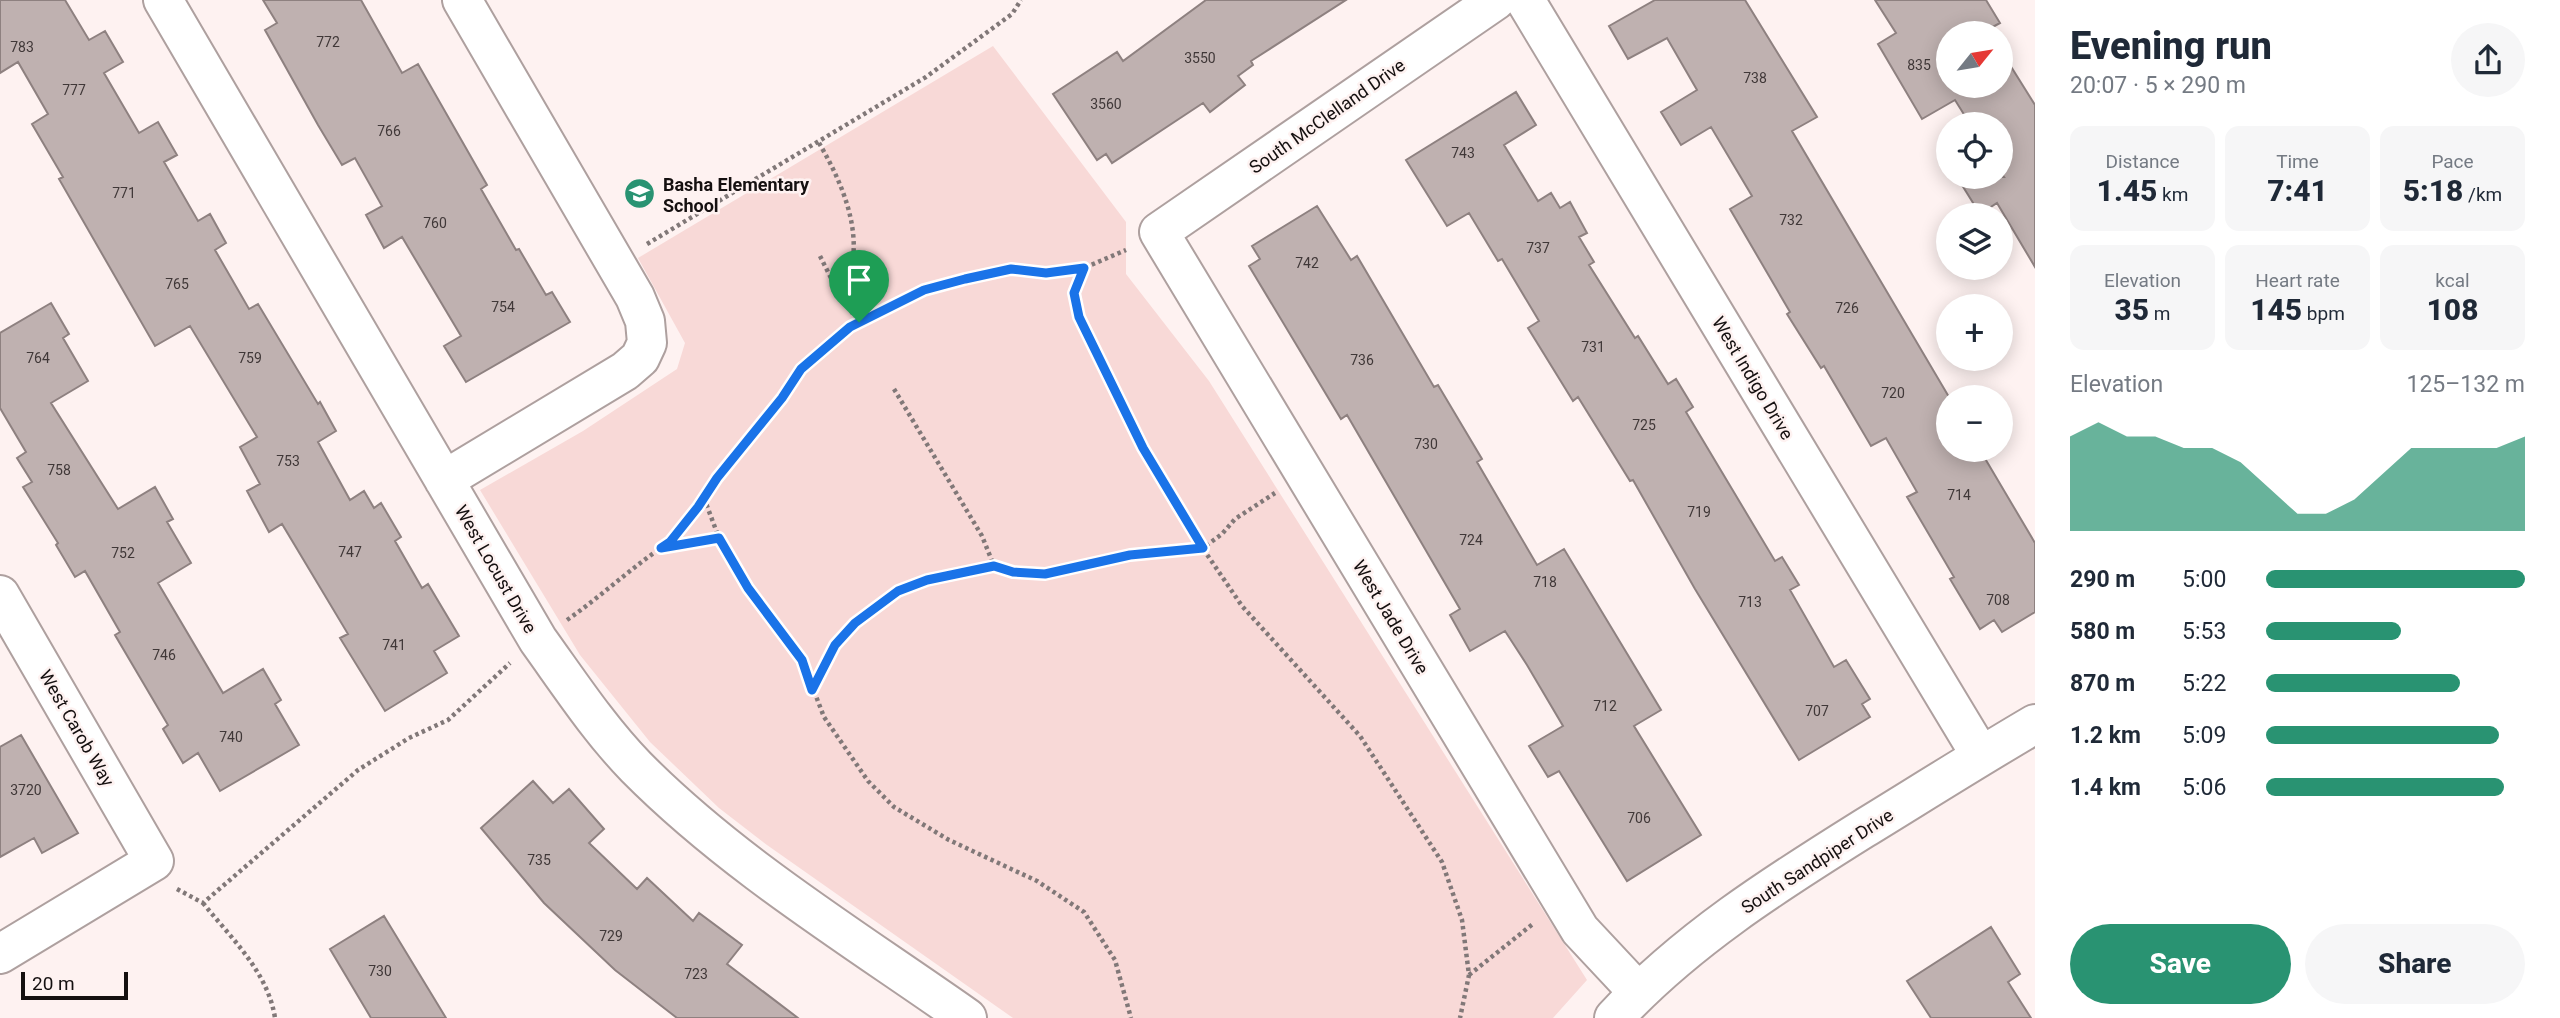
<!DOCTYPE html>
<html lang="en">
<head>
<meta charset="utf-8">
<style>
  :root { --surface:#fff; --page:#f6f6f7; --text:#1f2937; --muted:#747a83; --accent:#299372 }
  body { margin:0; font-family:Roboto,sans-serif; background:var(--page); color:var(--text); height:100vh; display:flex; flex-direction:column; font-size:26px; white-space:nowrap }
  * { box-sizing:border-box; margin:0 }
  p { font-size:23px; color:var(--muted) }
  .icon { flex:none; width:38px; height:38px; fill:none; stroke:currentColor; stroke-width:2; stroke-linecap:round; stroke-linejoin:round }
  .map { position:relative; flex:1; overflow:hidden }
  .details { display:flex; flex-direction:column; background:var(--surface); width:525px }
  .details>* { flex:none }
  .needle { width:46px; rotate:60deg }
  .tools { position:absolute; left:1936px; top:21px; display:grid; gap:14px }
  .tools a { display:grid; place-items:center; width:77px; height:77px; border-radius:50%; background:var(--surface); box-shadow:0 4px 18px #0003; font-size:35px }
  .scale { position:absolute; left:21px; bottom:18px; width:107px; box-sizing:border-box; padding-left:7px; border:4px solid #151010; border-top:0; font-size:19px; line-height:24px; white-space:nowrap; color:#151010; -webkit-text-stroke:5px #fef2f1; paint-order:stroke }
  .pin { position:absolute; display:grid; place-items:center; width:60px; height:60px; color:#fff; margin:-72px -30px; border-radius:50% 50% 50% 0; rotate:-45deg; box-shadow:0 0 7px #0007 }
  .pin .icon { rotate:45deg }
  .round { display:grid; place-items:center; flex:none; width:74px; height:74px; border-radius:37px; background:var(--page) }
  .head { display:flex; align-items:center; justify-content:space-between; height:119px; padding:0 35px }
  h1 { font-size:38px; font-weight:800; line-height:52px }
  .stats { display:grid; grid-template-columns:repeat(3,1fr); gap:10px; height:119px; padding:7px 35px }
  .stats div { display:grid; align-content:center; border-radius:14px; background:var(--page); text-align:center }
  .stats b { font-size:30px; font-weight:800 }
  .stats small { font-size:19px; font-weight:400 }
  .stats p { font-size:19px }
  .chart { height:196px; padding:14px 35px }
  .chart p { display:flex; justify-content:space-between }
  .chart svg { width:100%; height:126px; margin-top:7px; fill:var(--accent); opacity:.7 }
  .action { display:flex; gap:14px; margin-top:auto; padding:14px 35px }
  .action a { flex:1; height:80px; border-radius:42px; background:var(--accent); color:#fff; font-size:28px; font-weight:800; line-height:80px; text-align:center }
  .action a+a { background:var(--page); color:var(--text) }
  ul { padding:0 35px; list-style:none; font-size:23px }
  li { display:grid; grid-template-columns:112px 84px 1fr; align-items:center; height:52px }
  li i { height:18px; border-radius:9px; background:var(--accent) }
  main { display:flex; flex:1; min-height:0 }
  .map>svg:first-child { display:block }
  .green { fill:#f8d9d7 }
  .building { fill:#bfb1b0; stroke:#8e8180; stroke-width:2 }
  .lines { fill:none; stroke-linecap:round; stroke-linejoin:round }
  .minor-casing { stroke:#aea09f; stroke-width:42 }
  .path { stroke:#817878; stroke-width:4.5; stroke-dasharray:3.5 3.5; stroke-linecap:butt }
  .minor { stroke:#fff; stroke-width:38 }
  .route-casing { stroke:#fff; stroke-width:14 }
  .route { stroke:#1a73e8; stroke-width:9 }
  .labels { text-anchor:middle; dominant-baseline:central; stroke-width:5; stroke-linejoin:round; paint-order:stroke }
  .number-label { font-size:14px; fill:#403838 }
  .street-label { font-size:18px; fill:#151010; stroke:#fef2f1 }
  .poi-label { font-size:18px; font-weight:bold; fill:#151010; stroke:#fef2f1; text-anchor:start }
</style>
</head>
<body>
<main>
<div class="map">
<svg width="2035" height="1018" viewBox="0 0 2035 1018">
  <rect width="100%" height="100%" fill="#fef2f1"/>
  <path class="green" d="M993,46L1126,222V274L1209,381L1587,980L1553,1018H1013L767,845L719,808L650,742L580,655L480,490L583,431L677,369L685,343L638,258Z"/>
  <path class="building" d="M0,0H65L89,40L105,31L123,62L104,73L139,133L158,122L177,155L164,162L198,221L210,214L226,243L215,250L249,309L258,304L318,404L320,402L336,431L318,442L350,500L364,491L374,508L381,503L401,537L395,541L422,588L428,584L459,636L434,651L447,673L385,711L340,638L348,634L282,524L269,532L247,491L260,484L240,447L257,437L190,326L155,346L59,179L63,177L32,124L48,114L18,62L0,73Z
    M263,0H361L402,73L418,64L487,185L481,189L516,250L519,249L546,295L552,292L570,322L466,382L444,346L461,336L402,237L384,248L366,215L382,206L355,158L342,165L318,125L265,30L277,23Z
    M1206,0H1346L1251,61L1253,65L1238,76L1245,85L1210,112L1203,103L1112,163L1106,154L1097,160L1053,94L1117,52L1123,61Z
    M1655,0H1745L1817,117L1792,131L1949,397L1948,450H1980L2035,543V612L2002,632L1994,620L1980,629L1950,579L1954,577L1907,497L1917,492L1886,438L1871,446L1824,366L1821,368L1787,314L1790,312L1730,209L1752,196L1711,127L1681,145L1661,112L1697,90L1667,38L1628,59L1609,26Z
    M1875,0H1986L2000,23L1989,29L1991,33H1948V86H2000V49L2035,105V267L1997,203L1980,214L1957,177H2004L2000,171V124H1970L1955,100L1922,119L1878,44L1896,33Z
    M1516,92L1536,125L1504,145L1538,201L1551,193L1560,208L1570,202L1587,233L1579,237L1594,262L1589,265L1635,338L1638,336L1668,384L1676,379L1693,407L1686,412L1775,561L1782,557L1799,585L1790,590L1834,667L1846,660L1870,699L1862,704L1870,717L1799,760L1695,589L1633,480L1630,481L1578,397L1573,401L1528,328L1539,321L1502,259L1498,261L1469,213L1447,226L1406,160Z
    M1317,206L1351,260L1357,256L1434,387L1438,385L1482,459L1477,462L1537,565L1564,549L1661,710L1634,726L1701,835L1627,881L1559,771L1548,777L1529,746L1563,726L1527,665L1505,631L1470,651L1450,615L1460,609L1347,415L1341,419L1249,266L1260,259L1252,246Z
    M51,303L69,334L63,338L88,381L51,403L118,509L155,487L173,519L167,522L191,563L158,583L223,693L263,669L281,700L275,704L299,745L220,791L198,753L183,763L163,729L168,725L115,635L120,632L85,571L75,577L56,545L58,543L23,487L32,482L17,458L26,452L0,408V333Z
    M21,735L78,833L42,853L34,838L0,857V747Z
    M533,781L553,803L569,789L604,829L589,843L637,889L647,878L693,921L699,913L742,945L727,964L798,1018H677L615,970L544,903L481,828Z
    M384,916L446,1018H371L330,949Z
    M1991,927L2020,974L2008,982L2031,1018H1931L1907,981Z"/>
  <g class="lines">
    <defs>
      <path id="minor" d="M163,0L538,640C569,683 599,729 636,767C733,865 855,939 967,1018
        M1496,0L1159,232L1580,930L1638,992
        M1525,0L1981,756
        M444,480L625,371L640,358L647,343L645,321L635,297L462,0
        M0,595L154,861L0,954
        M1614,1018C1685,941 1775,884 1863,829C1920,794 1977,758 2035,724"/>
    </defs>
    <use href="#minor" class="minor-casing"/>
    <path class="path" d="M819,143C839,177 860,223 852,265C850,275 844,286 840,296
      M647,244L926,77L1012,14L1021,0
      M820,256L840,296L859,322
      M1084,268L1074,293L1079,317L1129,420L1191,531L1242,606L1360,736L1442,862L1462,920L1469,975L1460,1018
      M894,389L982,536L994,566L1013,572L1045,574L1130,555L1203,548L1222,534L1235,519L1275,493
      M704,498L719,538L748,588L802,660L824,717L868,781L894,807L949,840L1037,881L1084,912L1115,960L1131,1018
      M664,547L719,538
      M567,620C603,595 634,565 670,542L801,369L850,327L924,290L1011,269L1046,273L1084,268L1126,250
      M812,690C833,639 871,597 925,581C947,574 971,572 994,566
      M177,889L203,903L358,770L409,738L448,720L510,663
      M203,903C231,938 268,972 275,1018
      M1469,975L1534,923"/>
    <use href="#minor" class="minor"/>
  </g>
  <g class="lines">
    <defs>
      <path id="route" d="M1084,268L1074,293L1079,317L1143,448L1203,548L1130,555L1045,574L1013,572L994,566L927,580L898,591L855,623L835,645L812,690L802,660L748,588L719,538L661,548L670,542L698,507L717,478L782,398L801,369L850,327L924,290L965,279L1011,269L1046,273Z"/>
    </defs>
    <use href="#route" class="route-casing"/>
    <use href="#route" class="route"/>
  </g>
  <defs>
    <symbol id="school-disc" viewBox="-11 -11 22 22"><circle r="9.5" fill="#299372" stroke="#fef2f1"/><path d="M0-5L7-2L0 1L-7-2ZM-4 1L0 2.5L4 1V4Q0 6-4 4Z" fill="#fff"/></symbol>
  </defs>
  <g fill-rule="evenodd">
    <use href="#school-disc" x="622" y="176" width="35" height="35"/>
  </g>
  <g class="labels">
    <g class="number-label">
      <text x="328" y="42">772</text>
      <text x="22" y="47">783</text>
      <text x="1200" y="58">3550</text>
      <text x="1919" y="65">835</text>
      <text x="1755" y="78">738</text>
      <text x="74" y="90">777</text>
      <text x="1106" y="104">3560</text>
      <text x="389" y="131">766</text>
      <text x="1463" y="153">743</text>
      <text x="124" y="193">771</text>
      <text x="1791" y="220">732</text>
      <text x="435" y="223">760</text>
      <text x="1538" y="248">737</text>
      <text x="1307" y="263">742</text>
      <text x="177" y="284">765</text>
      <text x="503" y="307">754</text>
      <text x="1847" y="308">726</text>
      <text x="1593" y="347">731</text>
      <text x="38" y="358">764</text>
      <text x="250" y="358">759</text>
      <text x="1362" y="360">736</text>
      <text x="1893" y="393">720</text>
      <text x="1644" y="425">725</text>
      <text x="1426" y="444">730</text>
      <text x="288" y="461">753</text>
      <text x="59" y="470">758</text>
      <text x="1959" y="495">714</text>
      <text x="1699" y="512">719</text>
      <text x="1471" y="540">724</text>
      <text x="350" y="552">747</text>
      <text x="123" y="553">752</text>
      <text x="1545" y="582">718</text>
      <text x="1998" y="600">708</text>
      <text x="1750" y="602">713</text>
      <text x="394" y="645">741</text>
      <text x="164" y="655">746</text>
      <text x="1605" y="706">712</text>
      <text x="1817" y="711">707</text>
      <text x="231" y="737">740</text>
      <text x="26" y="790">3720</text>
      <text x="1639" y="818">706</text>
      <text x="539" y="860">735</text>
      <text x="611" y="936">729</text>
      <text x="380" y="971">730</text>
      <text x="696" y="974">723</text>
    </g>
    <g class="street-label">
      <text transform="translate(1327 116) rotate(-35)">South McClelland Drive</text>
      <text transform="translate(1753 378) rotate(59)">West Indigo Drive</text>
      <text transform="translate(496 569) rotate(60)">West Locust Drive</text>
      <text transform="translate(1391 617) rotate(59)">West Jade Drive</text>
      <text transform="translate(77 728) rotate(60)">West Carob Way</text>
      <text transform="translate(1817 861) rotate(-33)">South Sandpiper Drive</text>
    </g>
    <g class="poi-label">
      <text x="663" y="184">Basha Elementary<tspan x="663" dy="21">School</tspan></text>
    </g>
  </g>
</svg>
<div class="tools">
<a><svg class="needle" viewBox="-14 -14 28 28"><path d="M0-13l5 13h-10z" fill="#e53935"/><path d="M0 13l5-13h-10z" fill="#747a83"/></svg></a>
<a><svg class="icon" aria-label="locate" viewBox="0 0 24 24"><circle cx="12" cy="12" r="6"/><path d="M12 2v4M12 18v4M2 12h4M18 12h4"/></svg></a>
<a><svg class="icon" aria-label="layers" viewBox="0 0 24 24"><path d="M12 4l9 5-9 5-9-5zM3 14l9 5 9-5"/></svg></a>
<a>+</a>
<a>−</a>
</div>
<div class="scale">20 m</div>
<div class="pin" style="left:859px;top:322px;background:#1e9e55"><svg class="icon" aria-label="arrive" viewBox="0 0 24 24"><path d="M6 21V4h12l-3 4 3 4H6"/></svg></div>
</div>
<section class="details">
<div class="head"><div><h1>Evening run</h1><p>20:07 · 5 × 290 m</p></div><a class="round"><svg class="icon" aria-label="share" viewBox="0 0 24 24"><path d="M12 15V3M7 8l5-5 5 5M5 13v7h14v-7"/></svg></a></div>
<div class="stats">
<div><p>Distance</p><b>1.45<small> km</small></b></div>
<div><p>Time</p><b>7:41</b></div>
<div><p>Pace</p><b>5:18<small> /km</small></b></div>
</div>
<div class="stats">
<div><p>Elevation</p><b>35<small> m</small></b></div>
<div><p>Heart rate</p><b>145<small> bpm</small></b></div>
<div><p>kcal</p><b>108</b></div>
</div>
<div class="chart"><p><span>Elevation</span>125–132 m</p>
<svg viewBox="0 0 160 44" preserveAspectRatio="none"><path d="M0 44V11L10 6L20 11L30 11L40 15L50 15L60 20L70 29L80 38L90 38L100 33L110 24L120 15L130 15L140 15L150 15L160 11V44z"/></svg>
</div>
<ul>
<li><b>290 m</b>5:00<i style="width:100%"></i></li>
<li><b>580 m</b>5:53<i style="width:52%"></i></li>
<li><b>870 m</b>5:22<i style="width:75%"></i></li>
<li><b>1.2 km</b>5:09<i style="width:90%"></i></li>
<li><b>1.4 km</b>5:06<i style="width:92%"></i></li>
</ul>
<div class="action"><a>Save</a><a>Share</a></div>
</section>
</main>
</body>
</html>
